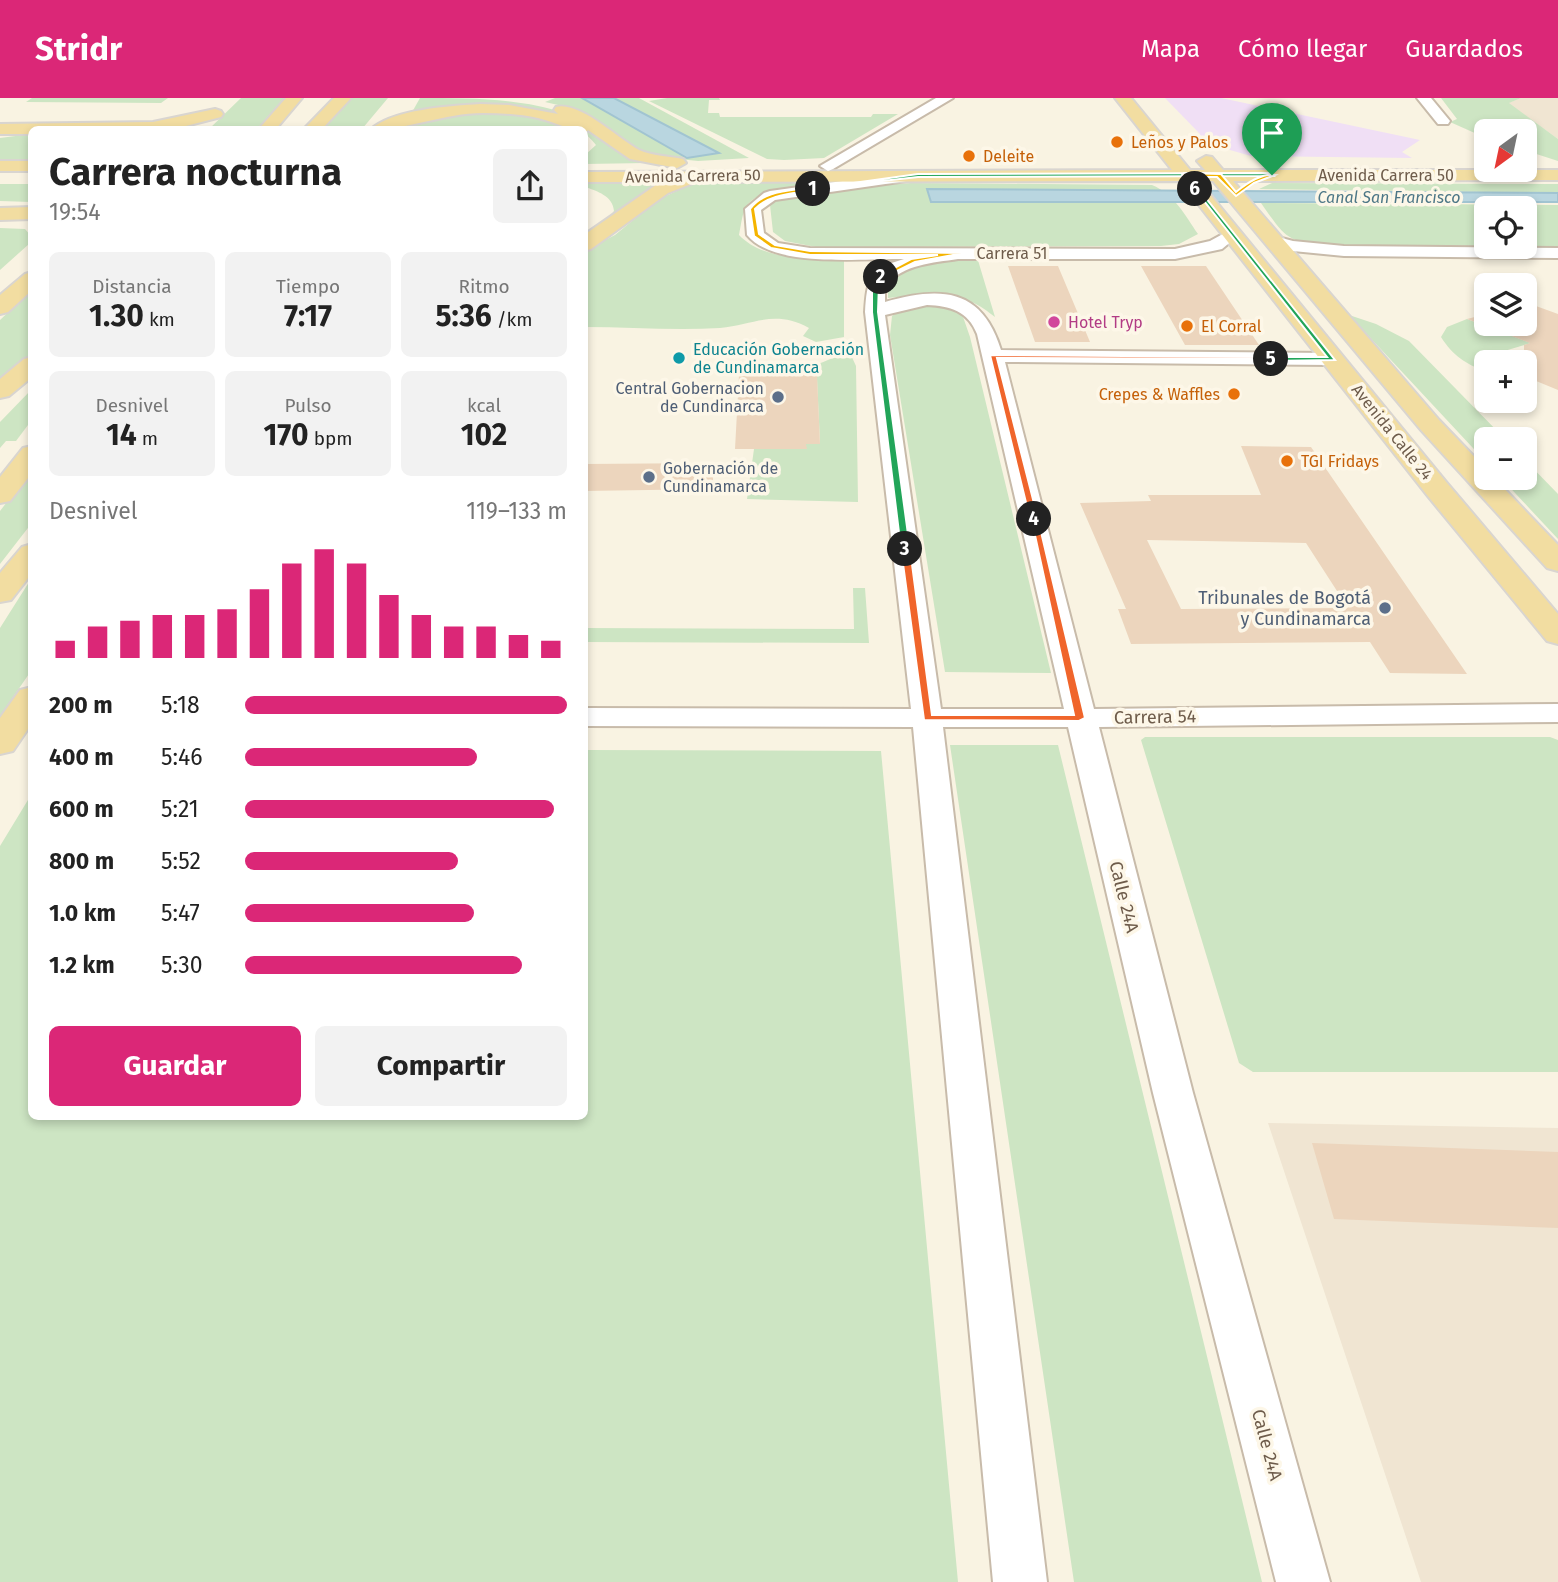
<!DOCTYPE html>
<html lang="es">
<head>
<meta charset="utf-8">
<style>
  :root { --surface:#fff; --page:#f2f2f2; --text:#222; --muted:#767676; --accent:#db2777 }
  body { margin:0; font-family:"Fira Sans",sans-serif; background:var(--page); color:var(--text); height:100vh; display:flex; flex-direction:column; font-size:26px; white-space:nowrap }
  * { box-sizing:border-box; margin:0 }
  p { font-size:23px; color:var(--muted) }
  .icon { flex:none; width:38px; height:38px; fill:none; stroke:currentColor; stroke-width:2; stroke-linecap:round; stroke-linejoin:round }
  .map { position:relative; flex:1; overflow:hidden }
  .drawer { position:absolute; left:28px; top:28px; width:560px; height:994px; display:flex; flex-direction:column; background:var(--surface); border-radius:10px; box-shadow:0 4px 10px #0003 }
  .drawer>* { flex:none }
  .needle { width:46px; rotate:213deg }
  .buttons { position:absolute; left:1474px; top:21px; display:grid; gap:14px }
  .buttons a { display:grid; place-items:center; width:63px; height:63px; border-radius:10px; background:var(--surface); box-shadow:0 4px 10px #0003; font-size:35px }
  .pin { position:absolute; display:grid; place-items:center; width:60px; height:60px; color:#fff; margin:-72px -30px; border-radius:50% 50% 50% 0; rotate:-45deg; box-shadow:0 0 7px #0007 }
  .pin .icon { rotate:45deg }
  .km { position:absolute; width:35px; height:35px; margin:-18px; border-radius:50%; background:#222; color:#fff; font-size:19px; line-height:35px; text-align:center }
  .round { display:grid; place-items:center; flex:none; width:74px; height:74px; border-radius:10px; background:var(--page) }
  .headline { display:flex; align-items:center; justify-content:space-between; height:119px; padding:0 21px }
  h1 { font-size:38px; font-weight:700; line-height:52px }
  .figures { display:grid; grid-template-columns:repeat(3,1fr); gap:10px; height:119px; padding:7px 21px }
  .figures div { display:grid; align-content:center; border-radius:10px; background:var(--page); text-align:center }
  .figures b { font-size:30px; font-weight:700 }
  .figures small { font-size:19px; font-weight:400 }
  .figures p { font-size:19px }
  .chart { height:196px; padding:14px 21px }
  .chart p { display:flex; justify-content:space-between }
  .chart svg { width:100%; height:126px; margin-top:7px; stroke:var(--accent); stroke-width:6 }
  .action { display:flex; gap:14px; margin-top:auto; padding:14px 21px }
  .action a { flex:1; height:80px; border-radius:10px; background:var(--accent); color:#fff; font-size:28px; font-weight:700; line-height:80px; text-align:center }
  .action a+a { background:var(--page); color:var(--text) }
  ul { padding:0 21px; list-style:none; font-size:23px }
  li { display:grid; grid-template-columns:112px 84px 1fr; align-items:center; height:52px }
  li i { height:18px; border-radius:9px; background:var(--accent) }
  header { display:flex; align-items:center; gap:42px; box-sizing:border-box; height:98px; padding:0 35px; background:var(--accent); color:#fff }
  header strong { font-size:33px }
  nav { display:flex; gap:38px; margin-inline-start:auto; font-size:24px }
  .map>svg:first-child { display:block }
  .residential { fill:#f0e5d2 }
  .education { fill:#f0dff5 }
  .green { fill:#cde5c3; fill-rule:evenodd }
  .water { fill:#b9d6e0; stroke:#a1c4d1; stroke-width:2 }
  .building { fill:#ecd5bd; fill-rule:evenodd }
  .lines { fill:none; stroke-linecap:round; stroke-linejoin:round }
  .minor-casing { stroke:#c8bbaa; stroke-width:4 }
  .major-casing { stroke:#d9d5d0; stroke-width:4 }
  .minor { fill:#fff; fill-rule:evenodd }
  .major { fill:#f2dda1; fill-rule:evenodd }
  .split-1 { fill:#22a559; stroke:#fff; stroke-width:2 }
  .split-2 { fill:#f5b400; stroke:#fff; stroke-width:2 }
  .split-3 { fill:#22a559; stroke:#fff; stroke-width:2 }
  .split-4 { fill:#f0652b; stroke:#fff; stroke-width:2 }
  .split-5 { fill:#f0652b; stroke:#fff; stroke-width:2 }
  .split-6 { fill:#22a559; stroke:#fff; stroke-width:2 }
  .split-7 { fill:#f5b400; stroke:#fff; stroke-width:2 }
  .food-dot { fill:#e8710a; stroke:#fdf7e8; stroke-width:2.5 }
  .hotel-dot { fill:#d1479c; stroke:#fdf7e8; stroke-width:2.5 }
  .culture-dot { fill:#0f9aa8; stroke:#fdf7e8; stroke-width:2.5 }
  .service-dot { fill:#5c6f8a; stroke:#fdf7e8; stroke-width:2.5 }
  .labels { text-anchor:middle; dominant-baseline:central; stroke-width:7; stroke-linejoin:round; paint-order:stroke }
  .far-food-label { font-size:16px; fill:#c56008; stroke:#fdf7e8; text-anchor:start }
  .far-street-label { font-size:16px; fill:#6e5c4b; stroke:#fdf7e8 }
  .far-water-label { font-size:16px; font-style:italic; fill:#4c7686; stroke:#fdf7e8 }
  .far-hotel-label { font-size:16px; fill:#b23c85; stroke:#fdf7e8; text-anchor:start }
  .far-culture-label { font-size:16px; fill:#0d838f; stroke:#fdf7e8; text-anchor:start }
  .far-service-label { font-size:16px; fill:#4e5e75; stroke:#fdf7e8; text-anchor:end }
  .service-label { font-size:18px; fill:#4e5e75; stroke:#fdf7e8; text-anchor:end }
  .street-label { font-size:18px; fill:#6e5c4b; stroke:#fdf7e8 }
</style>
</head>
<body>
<header>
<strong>Stridr</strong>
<nav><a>Mapa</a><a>Cómo llegar</a><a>Guardados</a></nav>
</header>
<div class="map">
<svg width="1558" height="1484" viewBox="0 0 1558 1484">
  <rect width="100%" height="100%" fill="#f9f3e2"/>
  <path class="residential" d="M1521,0H1558V41L1508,5Z
    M1268,1025L1558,1030V1484H1421Z"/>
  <path class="education" d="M1165,0H1221L1420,42L1402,54L1412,60L1251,58L1202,44L1200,36Z"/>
  <path class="green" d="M32,0H168L161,5L26,4Z
    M241,0H284L257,31H209Z
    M352,0H388L362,31L319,32Z
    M420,0C466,0 521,0 564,15C593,30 615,54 646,65L585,66V57L596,47C559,0 468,11 411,16Z
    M555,0H639L749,60L698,63L650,58L591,19L567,9L545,4Z
    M667,0H719L720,2H709L708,15H719L720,19H871L873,16H898L824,60L784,62L767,61L649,3Z
    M1441,0H1521L1509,5L1558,41V63L1524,52V33H1486V40L1450,24L1457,21Z
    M496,11L562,24L569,31L400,32C415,14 473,14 496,11Z
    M31,36V63H0V40Z
    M678,81L603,126L614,113C613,98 597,93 585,89V82Z
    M865,81L761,97C742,105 743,118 739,137C765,164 810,159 844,161V239L816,244L803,238L809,230C774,211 754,227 720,230C675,233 629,229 585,229L584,153L615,137L659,101L688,88L704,84Z
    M911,85L1152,87C1174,96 1185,117 1198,136L1179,146L1161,148L816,149L785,143L773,134L770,107C789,90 882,88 911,85Z
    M1272,85L1558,86V95L1259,91Z
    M0,86H31V104L0,103Z
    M1261,105L1558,107V150L1331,148C1286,143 1287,142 1261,105ZM1486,110H1524V149H1486Z
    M0,130L25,131L31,138L29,146L0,172Z
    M977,159L995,219C988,214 980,207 971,204C946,195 914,197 888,200V184C911,161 946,161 977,159Z
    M31,193V256L0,281V222Z
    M921,205L961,213L970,239L1051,575L945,574L890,237L892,218L904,210Z
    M1349,217L1376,226L1409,243L1505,341H1486V364Z
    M1467,221L1531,245L1481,260L1489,264H1486V274C1465,265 1453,258 1441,239L1447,229Z
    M850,255L856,268L858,404L747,401L754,351H806V346L820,345L817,281L800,277H777V275C807,276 822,261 850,255Z
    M31,292V323L16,343H6L0,350V324Z
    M1524,361L1558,396V441L1501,380H1524Z
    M31,373V426L0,466V413Z
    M31,481V573L0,618V530Z
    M853,490H865L869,545L585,544V530L854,531Z
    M1145,639H1550L1558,642V974H1253L1239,965L1141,642Z
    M950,647H1058L1262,1484H1074Z
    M585,652L881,653L958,1484H0V748L31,697L32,1018H584Z"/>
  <path class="water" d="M582,0H614L719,55L687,60Z
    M927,91L1558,95V104H931Z"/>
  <path class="building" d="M1008,168H1058L1090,244H1035Z
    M1141,168H1206L1259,247H1185Z
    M1525,204L1558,216V292L1524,278V247L1530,245L1467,221L1486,216V226H1524Z
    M739,277H817L820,346H806L807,351H735Z
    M1241,348L1311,349L1467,576L1390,575L1370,544L1131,546L1118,511H1126L1080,405L1151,403L1148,397H1261ZM1147,442L1306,445L1348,510L1181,511Z
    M713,365V391L584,393V366Z
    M1312,1045L1558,1054V1130L1334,1121Z"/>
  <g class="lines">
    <defs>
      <path id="minor" d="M936,0H953L833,71L828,73L820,68Z
        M1417,0H1431L1450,23L1448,26H1438Z
        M915,73L923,78L920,81L775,102L761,112L764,135L778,145L810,150L1175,151L1210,143L1232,131L1240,136L1222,151L1175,161H958C932,165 905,166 885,187V204C941,188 982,190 1001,252L1332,255L1339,257L1342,261L1339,265L1332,267L1005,264L1094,611L1558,606V624L1099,629L1193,995L1330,1484H1276L1153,995L1068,629H943L1047,1484H993L913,629L584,628V610L911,611L865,214C867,182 869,171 904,161C863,160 775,171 747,137L745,111L764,95L770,93ZM927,207C950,208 968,213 977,236L1064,611H941L885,217Z
        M1274,138L1293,143L1344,148L1558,150V160L1344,158L1293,153L1268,147L1265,143L1268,139Z"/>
      <path id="major" d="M286,0H302L275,32H258Z
        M334,0H351L321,32H303Z
        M1115,0H1131L1190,72H1205L1197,63L1206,58L1212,59L1223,72H1558V82L1233,83L1439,322L1486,371V380H1494L1558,447V473L1547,470L1421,332L1213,83H1199L1447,385L1558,516V546L1547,543L1427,397L1180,83L696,84L668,95L591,151L584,153V137L656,87L664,84H584V74L1172,72Z
        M480,6L509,7L558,16L554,12L556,9C580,3 618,41 639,52C652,58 669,58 683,61L686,65L677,70L630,61L588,32L584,36V32C567,32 555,24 538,20C520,16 501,15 483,15C444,15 408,32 370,32C392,11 451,8 480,6Z
        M215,11L221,13L223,16L221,19L170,32H32V36H0V26L153,24Z
        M0,63H32V73H0Z
        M32,109V121L0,122V110Z
        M32,174V192L8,214L0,216V197L25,176Z
        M32,259V279L9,298L0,300V281L24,261Z
        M32,348V375L10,403L0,405V379L23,350Z
        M32,446V475L11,502L0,504V475L22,449Z
        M32,589V625L13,653L0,656V620L20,592Z"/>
    </defs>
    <use href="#minor" class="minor-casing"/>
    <use href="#major" class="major-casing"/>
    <use href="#minor" class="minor"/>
    <use href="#major" class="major"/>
  </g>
  <path class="split-1" d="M1272,75L1274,78L918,79L810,91L918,76Z"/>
  <path class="split-2" d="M813,89L815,92C795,96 770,95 755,111L759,136L775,147L810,153L964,155L915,164L881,181L879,178L911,161L938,157H810L771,150L754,138L750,111C763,92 792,93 813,89Z"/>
  <path class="split-3" d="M881,177L884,179L879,186L878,214L910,451L905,453L901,451L872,214V186Z"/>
  <path class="split-4" d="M1031,419L1038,421L1085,620L1079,623L924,622L901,451L905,448L910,451L932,617H1074Z"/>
  <path class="split-5" d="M990,257L1271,259L1275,261L997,260L1038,421L1034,423L1030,421Z"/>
  <path class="split-6" d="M1193,89H1197L1335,262L1269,263L1271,259H1327Z"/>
  <path class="split-7" d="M1184,75L1221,76L1236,94C1247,85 1261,75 1275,77L1254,85L1236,98L1217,79H1188L1198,91L1193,92L1182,77Z"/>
  <g class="food-dot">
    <circle cx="1117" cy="44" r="7"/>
    <circle cx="969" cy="58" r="7"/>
    <circle cx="1187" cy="228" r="7"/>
    <circle cx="1234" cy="296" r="7"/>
    <circle cx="1287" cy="363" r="7"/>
  </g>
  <circle class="hotel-dot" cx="1054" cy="224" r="7"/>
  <circle class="culture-dot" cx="679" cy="260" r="7"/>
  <g class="service-dot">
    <circle cx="778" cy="299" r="7"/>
    <circle cx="649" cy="379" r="7"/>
    <circle cx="1385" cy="510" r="7"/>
  </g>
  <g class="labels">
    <g class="far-food-label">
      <text x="1131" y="44">Leños y Palos</text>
      <text x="983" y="58">Deleite</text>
      <text x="1201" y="228">El Corral</text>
      <text x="1220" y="296" text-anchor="end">Crepes &amp; Waffles</text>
      <text x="1301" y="363">TGI Fridays</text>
    </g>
    <g class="far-street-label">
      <text x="1386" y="77">Avenida Carrera 50</text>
      <text transform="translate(693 78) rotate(-1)">Avenida Carrera 50</text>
      <text x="1012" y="155">Carrera 51</text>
      <text transform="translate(1392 334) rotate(51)">Avenida Calle 24</text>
    </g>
    <g class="far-water-label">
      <text x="1389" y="99">Canal San Francisco</text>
    </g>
    <g class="far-hotel-label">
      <text x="1068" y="224">Hotel Tryp</text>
    </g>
    <g class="far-culture-label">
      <text x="693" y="251">Educación Gobernación<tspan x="693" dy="18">de Cundinamarca</tspan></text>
    </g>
    <g class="far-service-label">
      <text x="764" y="290">Central Gobernacion<tspan x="764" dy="18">de Cundinarca</tspan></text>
      <text x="663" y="370" text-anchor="start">Gobernación de<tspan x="663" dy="18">Cundinamarca</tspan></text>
    </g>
    <g class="service-label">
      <text x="1371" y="500">Tribunales de Bogotá<tspan x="1371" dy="21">y Cundinamarca</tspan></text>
    </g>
    <g class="street-label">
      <text transform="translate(1155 619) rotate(-1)">Carrera 54</text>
      <text transform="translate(1124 799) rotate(76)">Calle 24A</text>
      <text transform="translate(1267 1347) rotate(75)">Calle 24A</text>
    </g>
  </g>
</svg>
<div class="buttons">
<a><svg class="needle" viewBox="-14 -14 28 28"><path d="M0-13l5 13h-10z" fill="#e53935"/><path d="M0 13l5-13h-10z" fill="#767676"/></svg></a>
<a><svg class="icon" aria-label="locate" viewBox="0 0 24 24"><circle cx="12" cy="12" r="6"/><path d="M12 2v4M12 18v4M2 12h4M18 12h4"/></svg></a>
<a><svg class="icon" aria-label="layers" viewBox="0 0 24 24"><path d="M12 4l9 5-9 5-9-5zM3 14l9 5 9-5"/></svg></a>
<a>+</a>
<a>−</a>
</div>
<div class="pin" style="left:1272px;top:77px;background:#1e9e55"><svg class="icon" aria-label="arrive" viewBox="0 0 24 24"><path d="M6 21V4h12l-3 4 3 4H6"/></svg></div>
<b class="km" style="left:813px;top:91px">1</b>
<b class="km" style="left:881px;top:179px">2</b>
<b class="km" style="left:905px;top:451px">3</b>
<b class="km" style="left:1034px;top:421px">4</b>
<b class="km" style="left:1271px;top:261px">5</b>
<b class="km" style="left:1195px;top:91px">6</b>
<section class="drawer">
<div class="headline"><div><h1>Carrera nocturna</h1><p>19:54</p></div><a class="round"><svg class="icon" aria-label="share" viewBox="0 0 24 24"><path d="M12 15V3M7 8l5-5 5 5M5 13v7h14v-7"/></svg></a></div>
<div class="figures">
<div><p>Distancia</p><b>1.30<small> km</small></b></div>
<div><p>Tiempo</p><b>7:17</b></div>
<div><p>Ritmo</p><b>5:36<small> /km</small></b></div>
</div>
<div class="figures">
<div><p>Desnivel</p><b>14<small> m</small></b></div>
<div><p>Pulso</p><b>170<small> bpm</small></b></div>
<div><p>kcal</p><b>102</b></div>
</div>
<div class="chart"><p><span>Desnivel</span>119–133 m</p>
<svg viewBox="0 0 160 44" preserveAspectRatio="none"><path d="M5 44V38M15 44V33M25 44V31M35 44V29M45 44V29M55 44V27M65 44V20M75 44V11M85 44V6M95 44V11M105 44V22M115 44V29M125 44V33M135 44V33M145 44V36M155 44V38"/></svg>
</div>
<ul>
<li><b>200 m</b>5:18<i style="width:100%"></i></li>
<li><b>400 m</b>5:46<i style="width:72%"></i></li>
<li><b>600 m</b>5:21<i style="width:96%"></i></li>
<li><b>800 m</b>5:52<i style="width:66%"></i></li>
<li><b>1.0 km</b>5:47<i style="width:71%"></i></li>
<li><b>1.2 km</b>5:30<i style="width:86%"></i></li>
</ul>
<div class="action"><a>Guardar</a><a>Compartir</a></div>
</section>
</div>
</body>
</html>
